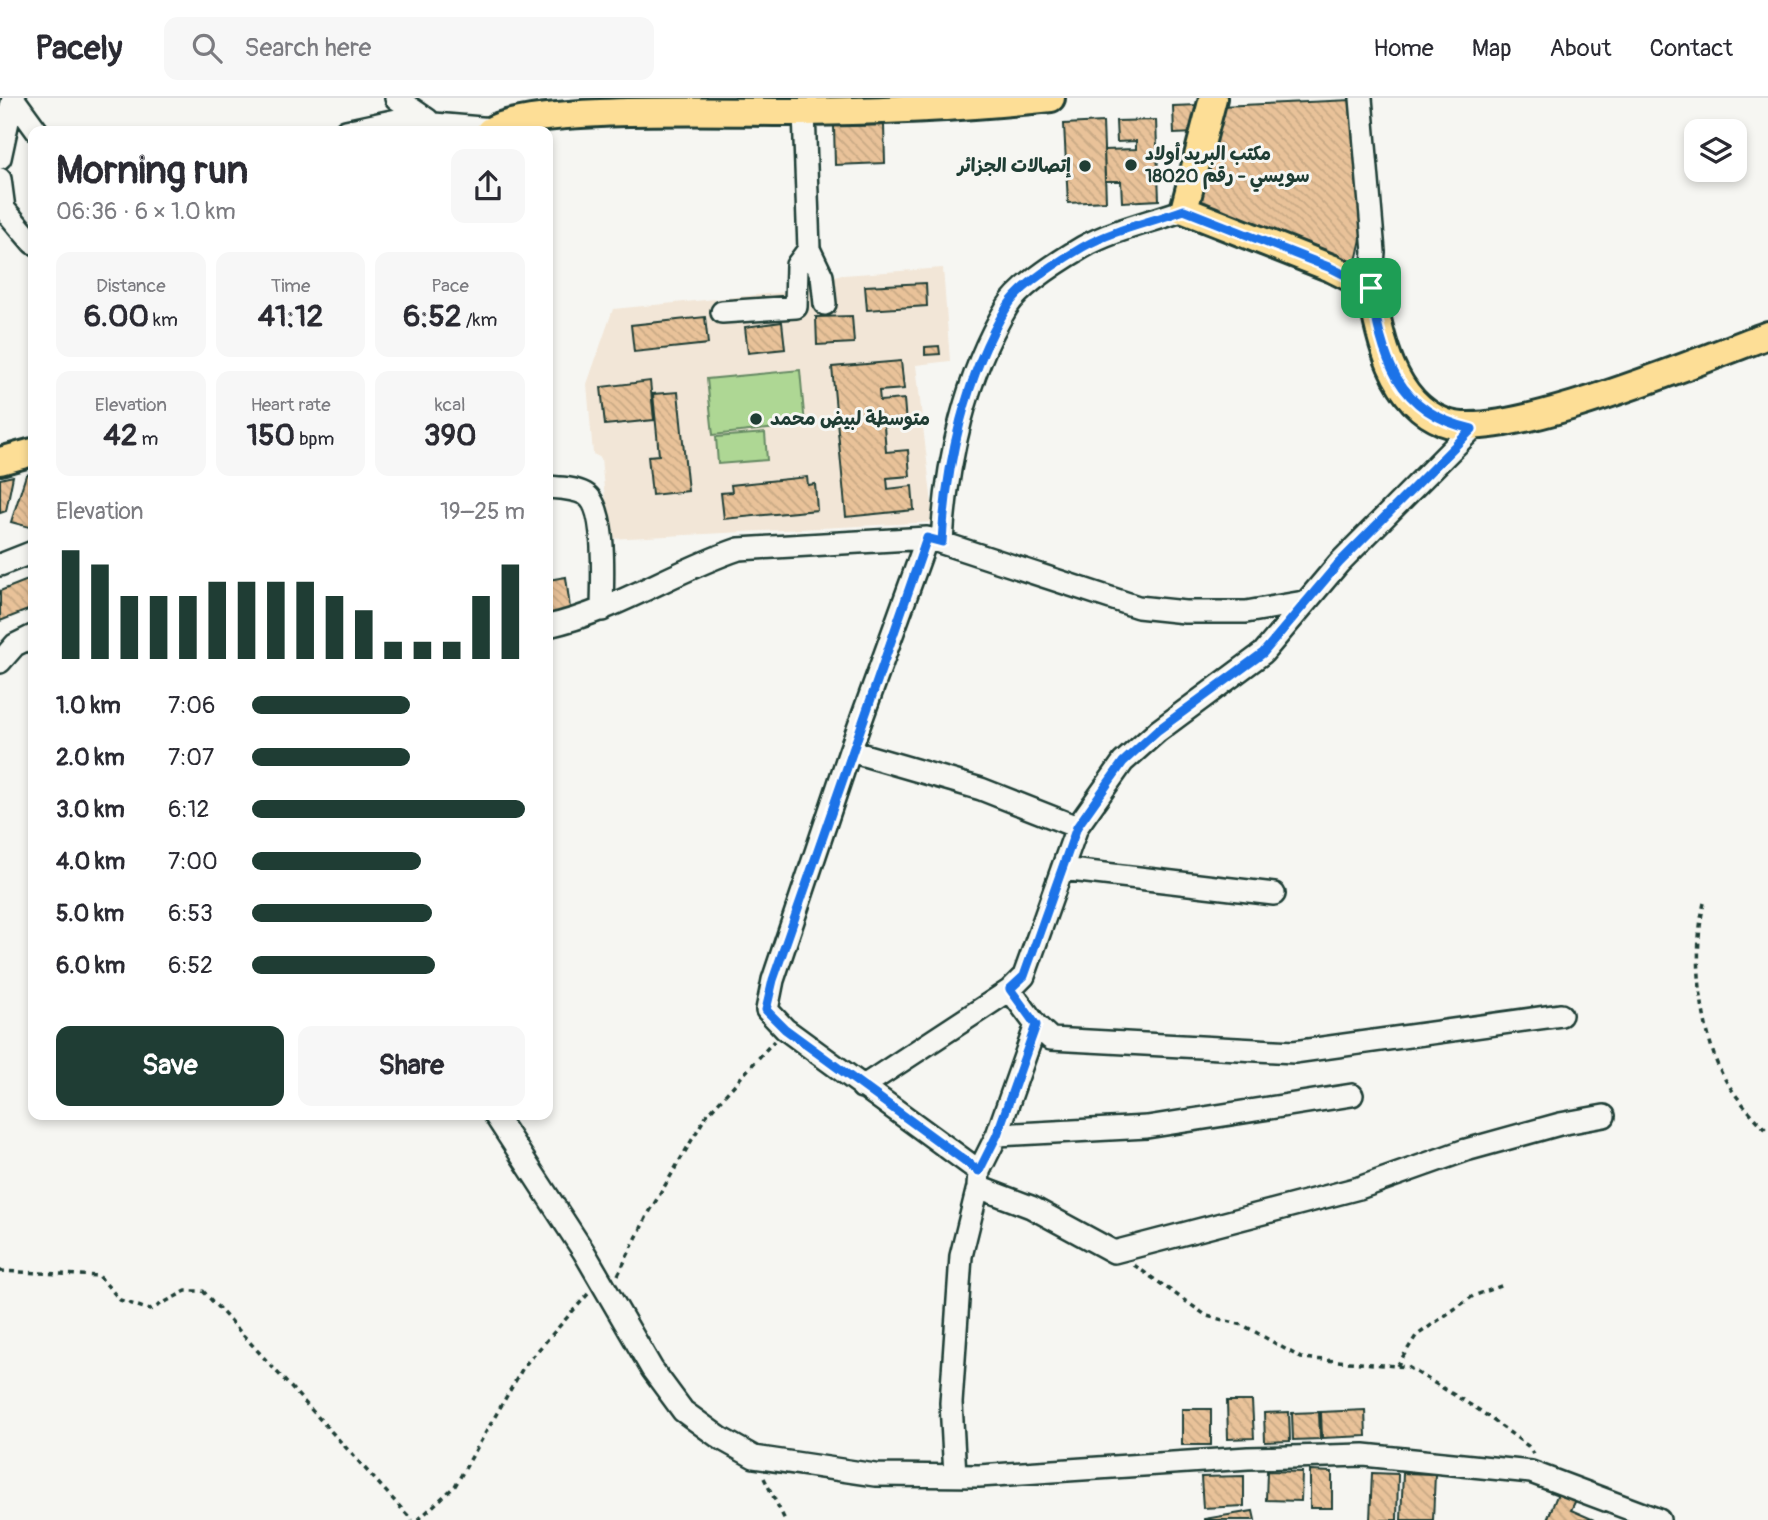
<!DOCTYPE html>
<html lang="en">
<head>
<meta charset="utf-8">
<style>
  :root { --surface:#fff; --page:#f7f7f7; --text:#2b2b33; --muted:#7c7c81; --line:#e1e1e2; --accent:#1f3d34 }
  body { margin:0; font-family:Pangolin,"Playpen Sans Arabic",sans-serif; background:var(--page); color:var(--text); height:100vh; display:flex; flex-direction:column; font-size:26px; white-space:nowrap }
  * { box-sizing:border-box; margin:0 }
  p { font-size:23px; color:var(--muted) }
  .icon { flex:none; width:38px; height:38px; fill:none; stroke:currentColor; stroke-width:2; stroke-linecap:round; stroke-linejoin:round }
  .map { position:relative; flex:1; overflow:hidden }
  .panel { position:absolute; left:28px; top:28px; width:525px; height:994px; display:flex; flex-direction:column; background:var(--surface); border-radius:14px; box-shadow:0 4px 10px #0003 }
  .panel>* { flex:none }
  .controls { position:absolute; left:1684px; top:21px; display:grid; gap:14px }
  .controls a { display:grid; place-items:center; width:63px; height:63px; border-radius:14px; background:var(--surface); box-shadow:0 4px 10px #0003; font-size:35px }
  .pin { position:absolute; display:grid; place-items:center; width:60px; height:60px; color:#fff; margin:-30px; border-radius:14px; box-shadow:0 4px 10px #0006 }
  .round { display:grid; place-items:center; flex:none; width:74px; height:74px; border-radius:14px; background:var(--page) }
  .headline { display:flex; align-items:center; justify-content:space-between; height:119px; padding:0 28px }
  h1 { font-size:38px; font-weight:700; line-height:52px }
  .figures { display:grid; grid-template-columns:repeat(3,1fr); gap:10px; height:119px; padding:7px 28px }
  .figures div { display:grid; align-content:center; border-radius:14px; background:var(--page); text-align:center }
  .figures b { font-size:30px; font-weight:700 }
  .figures small { font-size:19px; font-weight:400 }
  .figures p { font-size:19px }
  .chart { height:196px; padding:14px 28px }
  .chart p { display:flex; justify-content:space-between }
  .chart svg { width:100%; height:126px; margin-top:7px; stroke:var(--accent); stroke-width:6 }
  .button { display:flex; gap:14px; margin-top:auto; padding:14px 28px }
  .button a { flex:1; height:80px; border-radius:14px; background:var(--accent); color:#fff; font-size:28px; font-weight:700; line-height:80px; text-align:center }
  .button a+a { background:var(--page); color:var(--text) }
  ul { padding:0 28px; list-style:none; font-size:23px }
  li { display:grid; grid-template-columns:112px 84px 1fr; align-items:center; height:52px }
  li i { height:18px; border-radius:9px; background:var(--accent) }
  header { display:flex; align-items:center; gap:42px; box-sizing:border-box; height:98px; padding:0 35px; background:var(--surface); border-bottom:2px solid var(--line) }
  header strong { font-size:33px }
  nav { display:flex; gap:38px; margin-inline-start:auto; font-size:24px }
  .search { width:490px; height:63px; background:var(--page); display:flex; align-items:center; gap:18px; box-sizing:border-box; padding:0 24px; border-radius:14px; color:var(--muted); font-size:26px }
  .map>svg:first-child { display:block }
  .built { fill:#f2e6d7 }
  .pitch { fill:#aed794; stroke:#668a64; stroke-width:2 }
  .building { fill:url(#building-back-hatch); stroke:#1f3d34; stroke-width:2 }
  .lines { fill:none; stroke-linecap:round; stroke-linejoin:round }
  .minor-casing { stroke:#1f3d34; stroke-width:26 }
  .major-casing { stroke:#1f3d34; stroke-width:32 }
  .path { stroke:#1f3d34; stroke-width:3.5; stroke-dasharray:5 5; stroke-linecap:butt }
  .minor { stroke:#f6f6f2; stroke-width:21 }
  .major { stroke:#fdde96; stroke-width:26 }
  .route-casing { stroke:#fff; stroke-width:14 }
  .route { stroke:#1a73e8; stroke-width:9 }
  .poi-dot { fill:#1f3d34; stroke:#f6f6f2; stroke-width:2.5 }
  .labels { text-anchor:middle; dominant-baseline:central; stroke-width:6; stroke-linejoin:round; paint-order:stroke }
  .poi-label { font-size:19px; font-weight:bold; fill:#1f3d34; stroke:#f6f6f2; text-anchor:start }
</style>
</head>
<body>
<header>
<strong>Pacely</strong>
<div class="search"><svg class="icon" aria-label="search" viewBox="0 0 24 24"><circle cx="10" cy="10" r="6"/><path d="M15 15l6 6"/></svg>Search here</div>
<nav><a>Home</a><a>Map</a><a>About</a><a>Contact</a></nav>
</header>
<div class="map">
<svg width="1768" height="1422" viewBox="0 0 1768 1422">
  <defs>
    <pattern id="building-back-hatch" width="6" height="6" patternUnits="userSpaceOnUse" patternTransform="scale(1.75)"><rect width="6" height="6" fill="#e9c299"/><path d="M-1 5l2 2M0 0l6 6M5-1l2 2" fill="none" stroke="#c7a884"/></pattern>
  </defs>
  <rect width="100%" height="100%" fill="#f6f6f2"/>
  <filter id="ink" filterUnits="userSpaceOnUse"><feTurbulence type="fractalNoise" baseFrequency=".0143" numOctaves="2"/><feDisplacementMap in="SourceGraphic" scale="14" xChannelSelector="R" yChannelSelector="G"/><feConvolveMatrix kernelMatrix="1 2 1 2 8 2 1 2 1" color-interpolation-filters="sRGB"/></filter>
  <g filter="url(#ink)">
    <path class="built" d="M943,170L950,263L916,267L934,424L609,441L601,360L593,356L587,286L613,211L787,194L786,181Z"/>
    <path class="pitch" d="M800,272L805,327L713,337L707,281Z
      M765,335L767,362L718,366L716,339Z"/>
    <path class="building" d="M1352,2L1363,132L1355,168L1196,104L1221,8Z
      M1199,7L1195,35L1174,36L1173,8Z
      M1156,22L1159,102L1122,104L1121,83H1105L1104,52L1136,51V43L1117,44L1116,23Z
      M1103,24L1106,103L1068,105L1064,26Z
      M884,27L885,65L835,67L834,28Z
      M926,185L927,208L867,212L865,188Z
      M852,218L854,245L817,247L816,219Z
      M705,219L708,246L634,254L631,227Z
      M782,224L785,251L748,255L745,229Z
      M939,248L940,256L925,257V249Z
      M901,263L904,291L879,293L880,303L904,301L906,326L884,328L886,354L908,352L910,378L887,380L888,391L912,388L914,412L846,419L832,269Z
      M650,283L654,322L605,327L601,289Z
      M678,294L688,393L652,397L648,358L659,357L653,296Z
      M33,375V430L11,424L26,377Z
      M13,378L6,413L0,415V381Z
      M807,379L808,387L815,386L817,412L724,421L721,395L732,394L731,387Z
      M566,479L571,518L548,523V482Z
      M33,480V510L0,523V493Z
      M1227,1303H1252L1254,1340L1228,1341Z
      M1182,1311H1211V1347H1182Z
      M1365,1312L1366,1338L1322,1340L1321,1314Z
      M1289,1314L1290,1343L1265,1344L1264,1315Z
      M1319,1314L1320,1341L1293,1342L1292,1315Z
      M1267,1373L1302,1374L1301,1403L1266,1402Z
      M1310,1373L1332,1374V1410H1310Z
      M1372,1375L1398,1376L1397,1422H1370Z
      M1403,1375L1435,1376L1433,1422H1401Z
      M1244,1378V1408L1203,1410L1201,1379Z
      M1558,1395L1576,1402L1571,1412L1594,1422H1547Z
      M1253,1413L1255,1422H1204V1421Z"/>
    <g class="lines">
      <defs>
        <path id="minor" d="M13,0L37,33
          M396,0L428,22
          M1361,0L1374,154L1371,190
          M804,14L809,151L822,178L825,206
          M434,26L493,31
          M346,33L420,17
          M0,60L13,0
          M0,81L4,111L33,145
          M722,214L796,209L797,167L809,151
          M548,389C560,390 574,390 585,396C608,409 602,488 602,512
          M927,440L850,653L773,882L767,912L785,931L979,1073
          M942,444C946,366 966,276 1007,209C1020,188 1061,162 1083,149C1113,132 1151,124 1184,112
          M0,467L33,454
          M548,528C616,513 673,473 739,451L927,440L1138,509L1185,514H1246L1304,504
          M0,564L15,547L33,538
          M850,653L981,691L1077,729
          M1062,771L1274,796
          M1010,892L1036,927L1051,941L1294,954L1561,917
          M1036,927L997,1037L1147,1029L1352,997
          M862,989L1010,892L1024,878L1077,729L1123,664L1158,633L1263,555L1339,465L1472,331
          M495,1017L584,1154L652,1271L683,1313L720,1340L754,1359L875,1377L979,1378L1248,1360L1364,1357L1531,1374L1659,1422
          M997,1037L979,1073L978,1089L1031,1109L1114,1154L1359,1090L1466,1052L1560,1026L1604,1018
          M955,1377L951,1305L961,1158L978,1089"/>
        <path id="major" d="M1213,0L1184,112L1331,170L1371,190C1379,238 1392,304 1444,324C1500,347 1705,260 1768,237
          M490,33C530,6 742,15 801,14C884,13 969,9 1051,0
          M0,363L33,354"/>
      </defs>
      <use href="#minor" class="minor-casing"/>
      <use href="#major" class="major-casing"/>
      <path class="path" d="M1704,805C1693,853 1699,913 1715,960C1724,987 1748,1013 1768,1034
        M1134,1167L1207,1218L1243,1227L1301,1260L1408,1269L1479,1312L1528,1348L1533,1356
        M0,1173L99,1178L120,1202L150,1212L186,1193H203L412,1422
        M618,1177L647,1118L706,1018L774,943
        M1397,1268L1416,1238L1473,1198L1504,1187
        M764,1380L785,1422
        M418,1422L455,1388L524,1268L588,1196"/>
      <use href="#minor" class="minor"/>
      <use href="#major" class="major"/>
    </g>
  </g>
  <g class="lines" filter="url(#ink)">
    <defs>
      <path id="route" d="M1184,112L1331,170L1371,190C1382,260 1396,314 1472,331L1339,465L1263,555L1158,632L1123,664L1077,729L1024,878L1010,891L1036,927L997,1037L979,1073L785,931L766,912L773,882L927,440L942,444C946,366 966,276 1007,209C1020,187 1061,162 1083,149C1113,132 1151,124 1184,112Z"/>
    </defs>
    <use href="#route" class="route-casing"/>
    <use href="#route" class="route"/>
  </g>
  <g class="poi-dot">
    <circle cx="1131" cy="67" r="7"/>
    <circle cx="1085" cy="68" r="7"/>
    <circle cx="756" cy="321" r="7"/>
  </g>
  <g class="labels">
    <g class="poi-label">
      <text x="1145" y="56">مكتب البريد أولاد<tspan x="1145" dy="22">سويسي - رقم 18020</tspan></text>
      <text x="1071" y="68" text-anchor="end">إتصالات الجزائر</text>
      <text x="770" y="321">متوسطة لبيض محمد</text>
    </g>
  </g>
</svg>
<div class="controls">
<a><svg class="icon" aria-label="layers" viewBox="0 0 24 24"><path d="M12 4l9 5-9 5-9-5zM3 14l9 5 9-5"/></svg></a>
</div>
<div class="pin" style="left:1371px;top:190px;background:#1e9e55"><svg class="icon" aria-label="arrive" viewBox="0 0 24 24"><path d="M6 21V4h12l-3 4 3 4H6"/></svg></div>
<section class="panel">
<div class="headline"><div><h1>Morning run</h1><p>06:36 · 6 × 1.0 km</p></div><a class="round"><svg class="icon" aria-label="share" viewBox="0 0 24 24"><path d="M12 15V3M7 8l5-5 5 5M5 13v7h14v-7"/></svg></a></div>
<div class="figures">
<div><p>Distance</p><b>6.00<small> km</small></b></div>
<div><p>Time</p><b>41:12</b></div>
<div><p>Pace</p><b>6:52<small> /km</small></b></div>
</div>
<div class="figures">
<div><p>Elevation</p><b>42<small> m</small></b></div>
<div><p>Heart rate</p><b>150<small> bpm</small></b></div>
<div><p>kcal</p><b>390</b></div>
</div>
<div class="chart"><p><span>Elevation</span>19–25 m</p>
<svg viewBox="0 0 160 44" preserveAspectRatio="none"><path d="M5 44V6M15 44V11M25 44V22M35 44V22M45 44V22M55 44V17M65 44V17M75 44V17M85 44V17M95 44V22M105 44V27M115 44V38M125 44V38M135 44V38M145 44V22M155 44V11"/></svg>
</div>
<ul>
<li><b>1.0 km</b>7:06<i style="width:58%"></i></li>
<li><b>2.0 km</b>7:07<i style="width:58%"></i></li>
<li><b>3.0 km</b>6:12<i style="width:100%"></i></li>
<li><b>4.0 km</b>7:00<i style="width:62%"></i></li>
<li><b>5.0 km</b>6:53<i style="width:66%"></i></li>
<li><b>6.0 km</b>6:52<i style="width:67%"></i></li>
</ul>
<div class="button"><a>Save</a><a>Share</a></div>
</section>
</div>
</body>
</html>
